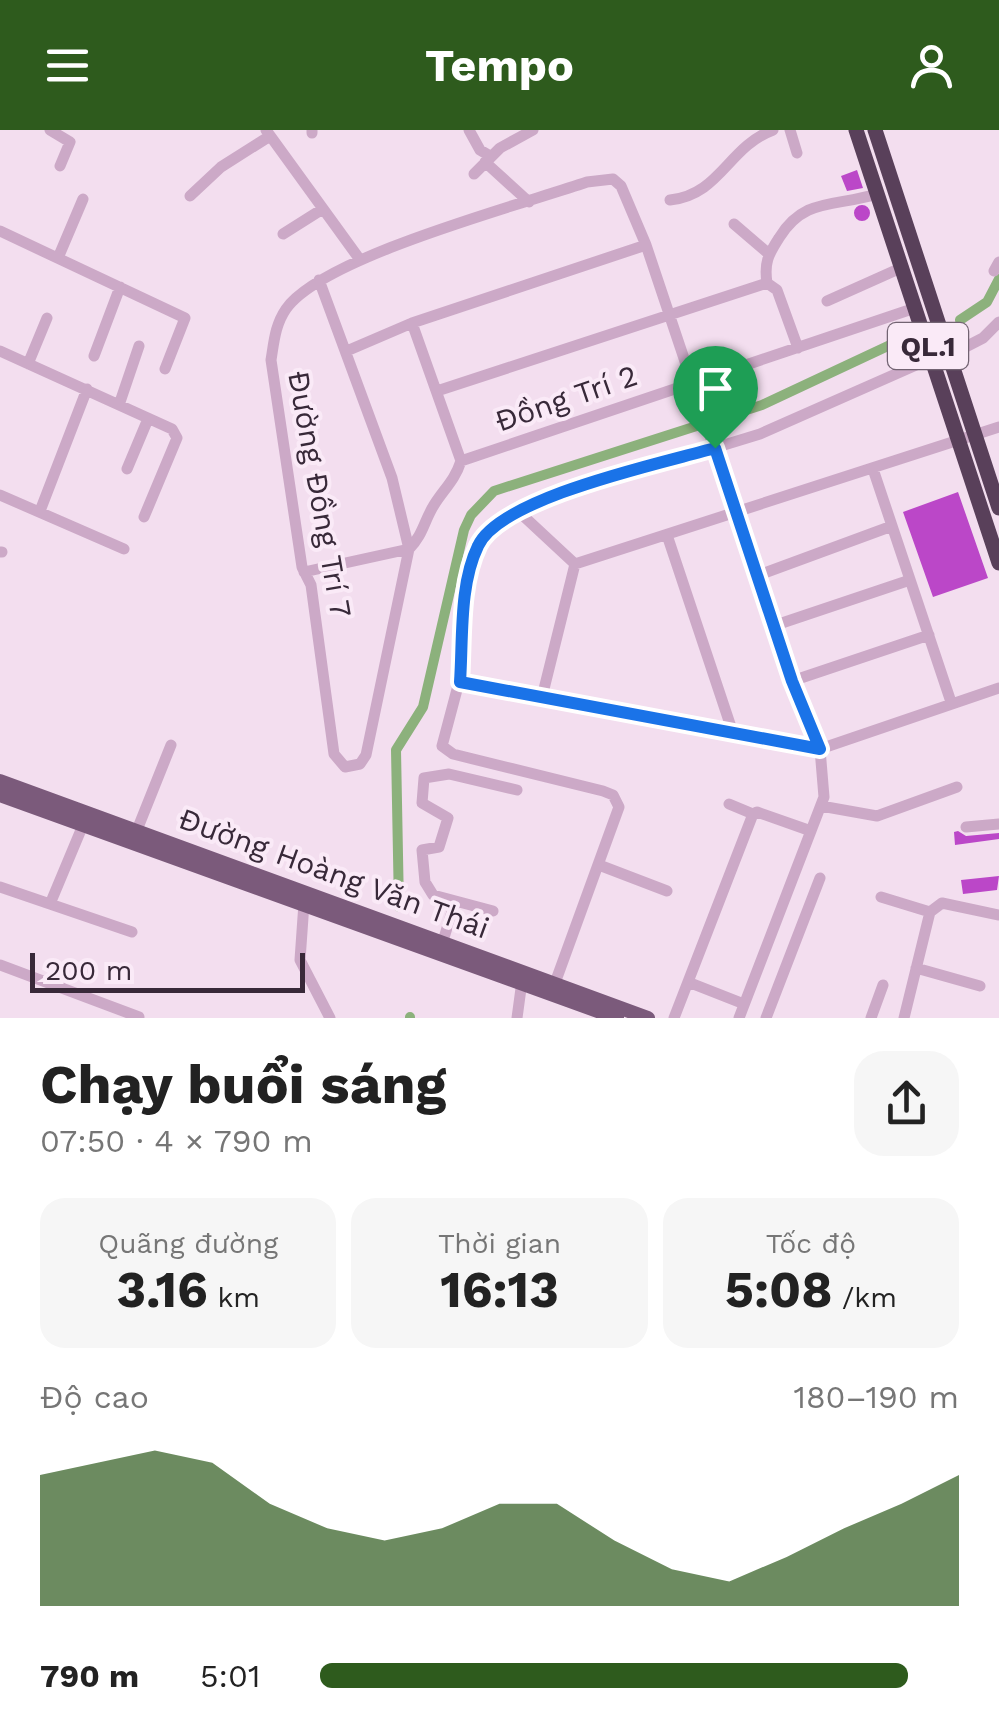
<!DOCTYPE html>
<html lang="vi">
<head>
<meta charset="utf-8">
<style>
  :root { --surface:#fff; --page:#f6f6f6; --text:#222; --muted:#767676; --accent:#2e5b1d }
  body { margin:0; font-family:"Work Sans",sans-serif; background:var(--page); color:var(--text); height:100vh; display:flex; flex-direction:column; font-size:38px; white-space:nowrap }
  * { box-sizing:border-box; margin:0 }
  p { font-size:32px; color:var(--muted) }
  .icon { flex:none; width:55px; height:55px; fill:none; stroke:currentColor; stroke-width:2; stroke-linecap:round; stroke-linejoin:round }
  .map { position:relative; height:888px; overflow:hidden }
  .drawer { display:flex; flex-direction:column; background:var(--surface); flex:1 }
  .drawer>* { flex:none }
  .scale { position:absolute; left:30px; bottom:25px; width:275px; box-sizing:border-box; padding-left:10px; border:5px solid #382939; border-top:0; font-size:28px; line-height:35px; white-space:nowrap; color:#382939; -webkit-text-stroke:8px #faeaf7; paint-order:stroke }
  .pin { position:absolute; display:grid; place-items:center; width:85px; height:85px; color:#fff; margin:-102px -42px; border-radius:50% 50% 50% 0; rotate:-45deg; box-shadow:0 0 10px #0007 }
  .pin .icon { rotate:45deg }
  .round { display:grid; place-items:center; flex:none; width:105px; height:105px; border-radius:30px; background:var(--page) }
  .overview { display:flex; align-items:center; justify-content:space-between; height:170px; padding:0 40px }
  h1 { font-size:55px; font-weight:700; line-height:75px }
  .figures { display:grid; grid-template-columns:repeat(3,1fr); gap:15px; height:170px; padding:10px 40px }
  .figures div { display:grid; align-content:center; border-radius:25px; background:var(--page); text-align:center }
  .figures b { font-size:50px; font-weight:700 }
  .figures small { font-size:28px; font-weight:400 }
  .figures p { font-size:28px }
  .chart { height:280px; padding:20px 40px }
  .chart p { display:flex; justify-content:space-between }
  .chart svg { width:100%; height:180px; margin-top:10px; fill:var(--accent); opacity:.7 }
  ul { padding:0 40px; list-style:none; font-size:32px }
  li { display:grid; grid-template-columns:160px 120px 1fr; align-items:center; height:75px }
  li i { height:25px; border-radius:12px; background:var(--accent) }
  header { display:flex; justify-content:space-between; align-items:center; height:130px; padding:0 40px; background:var(--accent); color:#fff; font-size:45px; font-weight:700 }
  .map>svg:first-child { display:block }
  .lines { fill:none; stroke-linecap:round; stroke-linejoin:round }
  .canal { stroke:#8cb17c; stroke-width:10 }
  .building { fill:#bb47c8 }
  .minor { stroke:#cca9c7; stroke-width:11 }
  .major { stroke:#7b5a7b; stroke-width:14 }
  .highway { stroke:#59405a; stroke-width:15 }
  .route-casing { stroke:#fff; stroke-width:20 }
  .route { stroke:#1a73e8; stroke-width:12 }
  .labels { text-anchor:middle; dominant-baseline:central; stroke-width:8; stroke-linejoin:round; paint-order:stroke }
  .shield { fill:#faeaf7; stroke:#726372; stroke-width:2.5 }
  .shield-label { font-size:28px; font-weight:bold; fill:#382939 }
  .street-label { font-size:30px; fill:#382939; stroke:#faeaf7 }
</style>
</head>
<body>
<header><svg class="icon" aria-label="menu" viewBox="0 0 24 24"><path d="M4 6h16M4 12h16M4 18h16"/></svg>Tempo<svg class="icon" aria-label="person" viewBox="0 0 24 24"><circle cx="12" cy="8" r="4"/><path d="M4 21q1-7 8-7t8 7"/></svg></header>
<div class="map">
<svg width="999" height="888" viewBox="0 0 999 888">
  <rect width="100%" height="100%" fill="#f3deef"/>
  <g class="lines">
    <path class="canal" d="M960,190L987,172L999,149
      M399,777L396,620L423,577L464,400L471,385L494,361L762,275L905,208
      M410,887V888"/>
  </g>
  <path class="building" d="M857,40L863,58L847,61L841,46Z
    M854 83a8 8 0 1 1 16 0a8 8 0 1 1-16 0Z
    M958,362L988,448L933,467L903,382Z
    M958,701L966,706L999,703V709L955,715L954,702Z
    M999,746L997,760L963,764L961,750Z"/>
  <g class="lines">
    <path class="minor" d="M50,0L70,12L60,36
      M266,0L358,127
      M469,0L480,20L490,26
      M790,0L797,23
      M312,3V0
      M485,32L529,72
      M474,44L500,18L533,0
      M190,66L221,37L270,6
      M670,70C720,65 728,17 773,0
      M734,94L769,124
      M0,101L185,188L165,239
      M283,104L321,80
      M58,128L83,69
      M994,141L999,132
      M319,150L392,348L409,419
      M767,153C764,133 768,125 779,108C804,67 835,77 877,64
      M767,153L777,160L798,218
      M827,171L903,137
      M412,193L461,331
      M349,220L412,193L646,115
      M0,221L172,299L177,308L144,387
      M950,225L983,208L999,192
      M94,226L120,157
      M28,234L47,188
      M437,261L767,153
      M119,275L139,216
      M461,331C455,350 444,359 434,375C424,391 423,405 409,419L366,625L360,634L345,637L334,624L311,455L302,437L271,230C274,212 275,195 286,179C322,127 520,75 587,52L613,49L621,56L646,115L792,551L820,619L824,667L739,888
      M461,331L915,178
      M127,339L148,289
      M873,339L951,572
      M0,365L124,419
      M40,381L87,259
      M518,381L575,434
      M667,405L733,603
      M0,422H2
      M575,434L999,297
      M304,442L409,419
      M756,446L892,396
      M773,496L910,450
      M792,551L929,505
      M459,552L820,619L999,558
      M542,567L575,434
      M729,674L753,684
      M821,676L877,686L957,657
      M966,697L999,694
      M137,700L171,615
      M599,735L667,761
      M0,757L132,802
      M881,767L930,782
      M304,773L300,830L330,888
      M50,774L83,695
      M493,781L433,765L425,752L422,720L439,717L448,688L422,673L424,648L449,644L517,660
      M930,782L942,773L999,785
      M443,811L455,772
      M0,835L139,887
      M916,838L980,856
      M688,852L744,874
      M555,853L619,677L613,665L603,661L453,624L442,616L459,552L466,465L483,406L531,374L760,304L932,228
      M517,888L522,851
      M674,888L753,684L757,682L811,701
      M766,888L820,748
      M871,888L883,855
      M904,888L930,782"/>
    <path class="major" d="M0,651L648,888
      M0,665L617,888"/>
    <path class="highway" d="M856,0L999,433
      M875,0L999,378"/>
  </g>
  <g class="lines">
    <defs>
      <path id="route" d="M715,318L792,551L820,619L460,552C463,509 459,455 478,416C500,367 663,333 715,318Z"/>
    </defs>
    <use href="#route" class="route-casing"/>
    <use href="#route" class="route"/>
  </g>
  <g class="labels">
    <rect class="shield" x="888" y="193" width="80" height="46" rx="8"/>
    <g class="shield-label">
      <text x="928" y="216">QL.1</text>
    </g>
    <g class="street-label">
      <text transform="translate(566 268) rotate(-19)">Đồng Trí 2</text>
      <text transform="translate(320 364) rotate(80)">Đường Đồng Trí 7</text>
      <text transform="translate(334 743) rotate(20)">Đường Hoàng Văn Thái</text>
    </g>
  </g>
</svg>
<div class="scale">200 m</div>
<div class="pin" style="left:715px;top:318px;background:#1e9e55"><svg class="icon" aria-label="arrive" viewBox="0 0 24 24"><path d="M6 21V4h12l-3 4 3 4H6"/></svg></div>
</div>
<section class="drawer">
<div class="overview"><div><h1>Chạy buổi sáng</h1><p>07:50 · 4 × 790 m</p></div><a class="round"><svg class="icon" aria-label="share" viewBox="0 0 24 24"><path d="M12 15V3M7 8l5-5 5 5M5 13v7h14v-7"/></svg></a></div>
<div class="figures">
<div><p>Quãng đường</p><b>3.16<small> km</small></b></div>
<div><p>Thời gian</p><b>16:13</b></div>
<div><p>Tốc độ</p><b>5:08<small> /km</small></b></div>
</div>
<div class="chart"><p><span>Độ cao</span>180–190 m</p>
<svg viewBox="0 0 160 44" preserveAspectRatio="none"><path d="M0 44V12L10 9L20 6L30 9L40 19L50 25L60 28L70 25L80 19L90 19L100 28L110 35L120 38L130 32L140 25L150 19L160 12V44z"/></svg>
</div>
<ul>
<li><b>790 m</b>5:01<i style="width:92%"></i></li>
</ul>
</section>
</body>
</html>
